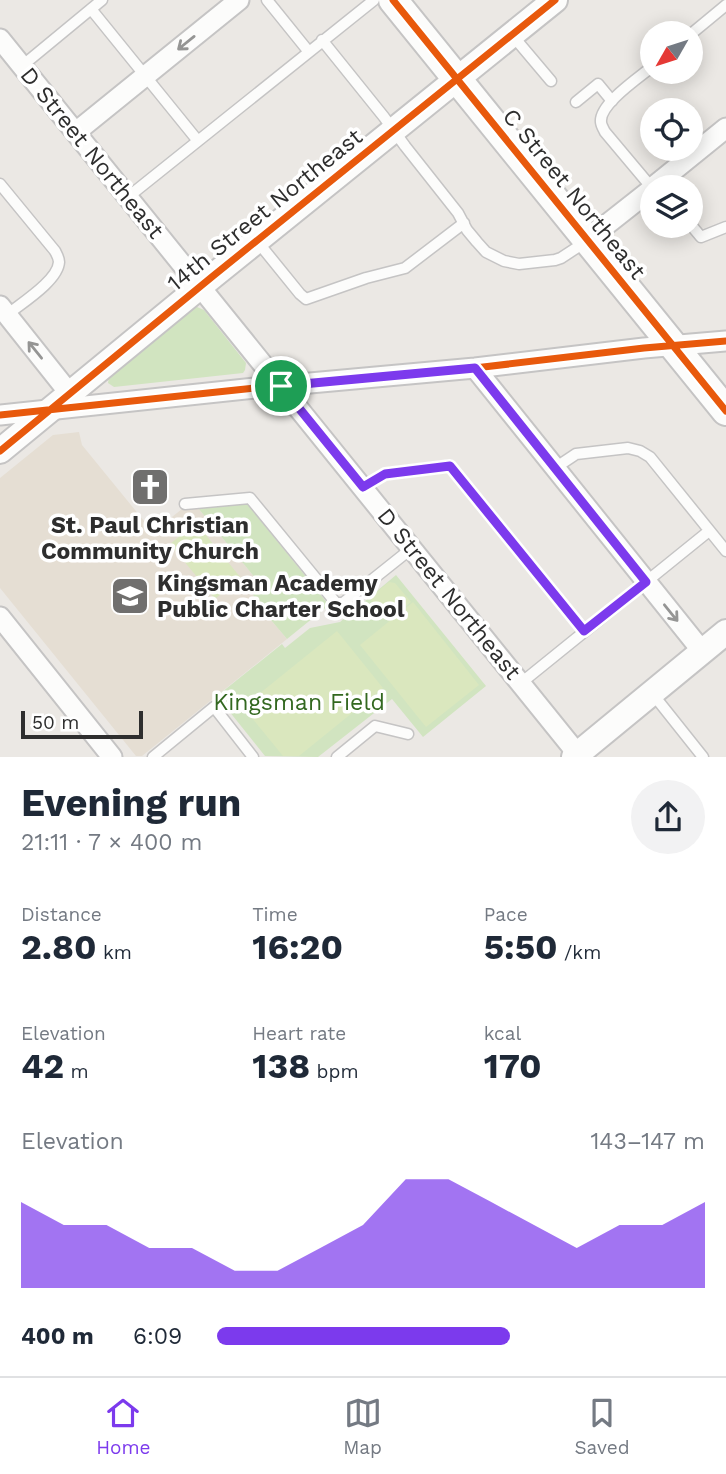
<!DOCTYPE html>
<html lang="en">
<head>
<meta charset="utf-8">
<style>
  :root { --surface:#fff; --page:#f2f2f3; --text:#1f2937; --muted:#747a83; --line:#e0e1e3; --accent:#7c3aed }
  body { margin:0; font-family:"Work Sans",sans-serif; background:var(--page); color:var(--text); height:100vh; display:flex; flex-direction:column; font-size:26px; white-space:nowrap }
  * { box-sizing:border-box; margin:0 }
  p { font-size:23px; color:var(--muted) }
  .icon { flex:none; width:38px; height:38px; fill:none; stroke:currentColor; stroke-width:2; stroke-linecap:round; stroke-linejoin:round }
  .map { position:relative; height:757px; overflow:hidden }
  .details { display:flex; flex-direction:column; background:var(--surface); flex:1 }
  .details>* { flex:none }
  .needle { width:46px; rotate:231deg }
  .controls { position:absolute; left:640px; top:21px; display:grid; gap:14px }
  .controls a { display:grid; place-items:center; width:63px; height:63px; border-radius:50%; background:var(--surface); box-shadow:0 4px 18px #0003; font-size:35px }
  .scale { position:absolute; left:21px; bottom:18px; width:122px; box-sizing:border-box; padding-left:7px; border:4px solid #2e2e2e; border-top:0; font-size:19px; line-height:24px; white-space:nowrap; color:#2e2e2e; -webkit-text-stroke:5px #fff; paint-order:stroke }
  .pin { position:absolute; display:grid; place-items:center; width:60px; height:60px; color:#fff; margin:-30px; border:4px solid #fff; border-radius:50%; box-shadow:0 2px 7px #0007 }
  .round { display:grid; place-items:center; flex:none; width:74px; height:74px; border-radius:37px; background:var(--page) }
  .head { display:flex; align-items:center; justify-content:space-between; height:119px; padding:0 21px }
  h1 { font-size:38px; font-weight:700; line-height:52px }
  .metrics { display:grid; grid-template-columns:repeat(3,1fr); gap:10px; height:119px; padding:7px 21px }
  .metrics div { display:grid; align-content:center }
  .metrics b { font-size:35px; font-weight:700 }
  .metrics small { font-size:19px; font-weight:400 }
  .metrics p { font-size:19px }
  .chart { height:196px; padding:14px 21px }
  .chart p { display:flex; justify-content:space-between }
  .chart svg { width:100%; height:126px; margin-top:7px; fill:var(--accent); opacity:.7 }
  ul { padding:0 21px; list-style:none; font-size:23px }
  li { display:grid; grid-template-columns:112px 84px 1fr; align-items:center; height:52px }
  li i { height:18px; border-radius:9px; background:var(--accent) }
  .dock { display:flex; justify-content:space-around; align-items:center; height:98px; border-top:2px solid var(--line); background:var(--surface); font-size:19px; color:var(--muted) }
  .dock a { display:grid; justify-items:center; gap:4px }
  .dock .current { color:var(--accent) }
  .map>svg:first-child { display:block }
  .education { fill:#e5ded3 }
  .green { fill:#d1e4c0 }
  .pitch { fill:#dae7be }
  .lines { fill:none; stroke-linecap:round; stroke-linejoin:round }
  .service-casing { stroke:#c5c4c4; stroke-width:13 }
  .minor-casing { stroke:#c5c4c4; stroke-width:23 }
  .tertiary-casing { stroke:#c5c4c4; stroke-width:28 }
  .secondary-casing { stroke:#c5c4c4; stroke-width:32 }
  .service { stroke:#fcfcfb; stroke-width:10 }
  .minor { stroke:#fcfcfb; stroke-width:19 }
  .tertiary { stroke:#fcfcfb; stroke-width:24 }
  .secondary { stroke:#fcfcfb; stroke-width:28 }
  .cycleway-casing { stroke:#fff; stroke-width:11 }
  .cycleway { stroke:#e8590c; stroke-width:7 }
  .oneway { stroke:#959594 }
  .route-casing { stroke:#fff; stroke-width:14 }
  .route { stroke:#7c3aed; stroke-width:9 }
  .labels { text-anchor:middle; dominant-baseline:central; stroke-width:7; stroke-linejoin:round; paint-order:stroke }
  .street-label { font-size:23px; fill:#2e2e2e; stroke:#fff }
  .poi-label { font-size:23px; font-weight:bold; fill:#2e2e2e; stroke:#fff }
  .park-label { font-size:23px; fill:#336820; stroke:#fff }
</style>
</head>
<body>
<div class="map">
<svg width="726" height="757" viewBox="0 0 726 757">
  <rect width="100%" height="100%" fill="#ebe8e4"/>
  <path class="education" d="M79,432L82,445L153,532L182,509L198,508L256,579L253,592L254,600L287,639L142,756H136L0,588V478L53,435Z"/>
  <path class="green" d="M197,307L204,310L246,363L245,370L243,373L114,387L108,383L109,377L194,308Z
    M243,504L248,505L329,605L287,639L254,600L253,592L256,579L198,508Z
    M396,575L486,686L423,737L392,699L318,757L265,756L217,696L282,644L285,648L310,628L340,622Z"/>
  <path class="pitch" d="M196,523L241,578L215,599L170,544Z
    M389,582L395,583L411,602L388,621L369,598Z
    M413,602L479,685L426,727L360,645Z
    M337,631L383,688L299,756H283L243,707Z"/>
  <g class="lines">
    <defs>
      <path id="service" d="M267,0L309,52
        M91,9L198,141
        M691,34L726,5
        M513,36L551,81
        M322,40L384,117L405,146L458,213L467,230L477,242L486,252L504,261L519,264L555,260L561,258L587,241
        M22,66L102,0
        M576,102L598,84L612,101
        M0,184L55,251C57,255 59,258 59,262C58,281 20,304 7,315
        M652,188L605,132C604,130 601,125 601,122C599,104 640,77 653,66
        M128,197L374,0
        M691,225L701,237L726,227
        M257,241L300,294L306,299L366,278L405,268L464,223
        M555,468L576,454L628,448L640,451L650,457L726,551
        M363,487L385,474L450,466L584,631
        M185,504L250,498L336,603H343L412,548
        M521,683L709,531
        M652,693L703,757
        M153,757L214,707L253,757
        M337,757L375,726L408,734"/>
      <path id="minor" d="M0,39L580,757
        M76,132L239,0
        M653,187L726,128
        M587,240L653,188
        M0,306L70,394
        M475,368L702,651
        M0,415L255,388L475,368L644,348L726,341
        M0,617L112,757"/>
      <path id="tertiary" d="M0,451L213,276L555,0
        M574,757L726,632"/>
      <path id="secondary" d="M393,0L726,411"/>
    </defs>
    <use href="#service" class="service-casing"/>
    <use href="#minor" class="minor-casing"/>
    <use href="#tertiary" class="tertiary-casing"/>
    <use href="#secondary" class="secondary-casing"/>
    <use href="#service" class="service"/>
    <use href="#minor" class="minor"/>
    <use href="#tertiary" class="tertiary"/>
    <use href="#secondary" class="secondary"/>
    <defs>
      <path id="cycleway" d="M393,0L726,411
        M0,415L255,388L475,368L644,348L726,341
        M0,451L213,276L555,0"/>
    </defs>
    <use href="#cycleway" class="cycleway-casing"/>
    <use href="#cycleway" class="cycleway"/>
  </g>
  <defs><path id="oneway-shaft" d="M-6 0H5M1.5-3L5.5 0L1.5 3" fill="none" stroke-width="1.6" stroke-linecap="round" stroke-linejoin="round" transform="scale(1.75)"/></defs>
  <g class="oneway">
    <use href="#oneway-shaft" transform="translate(186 43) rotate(141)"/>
    <use href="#oneway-shaft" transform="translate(35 350) rotate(-129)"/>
    <use href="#oneway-shaft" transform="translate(671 613) rotate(51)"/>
  </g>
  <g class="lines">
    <defs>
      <path id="route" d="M475,368L646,582L584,631L450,466L385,474L363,487L281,386Z"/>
    </defs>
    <use href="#route" class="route-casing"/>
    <use href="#route" class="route"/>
  </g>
  <defs>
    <symbol id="church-square" viewBox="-11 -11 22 22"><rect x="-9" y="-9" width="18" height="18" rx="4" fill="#706f6e" stroke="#fff"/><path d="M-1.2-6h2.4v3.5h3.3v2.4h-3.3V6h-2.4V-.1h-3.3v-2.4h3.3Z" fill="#fff"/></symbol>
    <symbol id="school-square" viewBox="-11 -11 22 22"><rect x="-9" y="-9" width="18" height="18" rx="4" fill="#706f6e" stroke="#fff"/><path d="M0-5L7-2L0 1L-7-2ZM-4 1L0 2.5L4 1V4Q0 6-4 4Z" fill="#fff"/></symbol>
  </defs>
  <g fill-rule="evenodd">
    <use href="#church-square" x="128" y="465" width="44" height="44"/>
    <use href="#school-square" x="108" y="574" width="44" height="44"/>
  </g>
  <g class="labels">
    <g class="street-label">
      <text transform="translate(92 153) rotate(51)">D Street Northeast</text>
      <text transform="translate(574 194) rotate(51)">C Street Northeast</text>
      <text transform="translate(265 210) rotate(-39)">14th Street Northeast</text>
      <text transform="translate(449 594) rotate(51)">D Street Northeast</text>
    </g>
    <g class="poi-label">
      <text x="150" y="525">St. Paul Christian<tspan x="150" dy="26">Community Church</tspan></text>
      <text x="157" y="583" text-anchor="start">Kingsman Academy<tspan x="157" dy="26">Public Charter School</tspan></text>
    </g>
    <g class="park-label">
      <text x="299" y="702">Kingsman Field</text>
    </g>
  </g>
</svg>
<div class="controls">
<a><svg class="needle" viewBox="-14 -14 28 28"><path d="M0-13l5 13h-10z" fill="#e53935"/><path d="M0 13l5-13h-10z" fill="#747a83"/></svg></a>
<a><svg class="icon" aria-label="locate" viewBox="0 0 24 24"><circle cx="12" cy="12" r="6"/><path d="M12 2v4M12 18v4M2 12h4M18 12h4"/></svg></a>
<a><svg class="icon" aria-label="layers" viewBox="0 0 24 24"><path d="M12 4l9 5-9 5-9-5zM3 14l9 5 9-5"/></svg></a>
</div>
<div class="scale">50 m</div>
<div class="pin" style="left:281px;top:386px;background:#1e9e55"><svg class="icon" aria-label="arrive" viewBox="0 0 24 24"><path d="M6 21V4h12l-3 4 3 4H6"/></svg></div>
</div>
<section class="details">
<div class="head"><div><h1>Evening run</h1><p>21:11 · 7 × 400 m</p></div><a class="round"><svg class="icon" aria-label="share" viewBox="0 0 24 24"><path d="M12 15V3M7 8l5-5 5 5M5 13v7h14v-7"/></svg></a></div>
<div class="metrics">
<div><p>Distance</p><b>2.80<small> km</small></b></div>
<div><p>Time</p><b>16:20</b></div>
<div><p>Pace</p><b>5:50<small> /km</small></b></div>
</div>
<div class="metrics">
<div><p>Elevation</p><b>42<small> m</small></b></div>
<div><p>Heart rate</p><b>138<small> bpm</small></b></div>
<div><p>kcal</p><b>170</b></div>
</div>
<div class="chart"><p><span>Elevation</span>143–147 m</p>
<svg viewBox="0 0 160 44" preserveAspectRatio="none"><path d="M0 44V14L10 22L20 22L30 30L40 30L50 38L60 38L70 30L80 22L90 6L100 6L110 14L120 22L130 30L140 22L150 22L160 14V44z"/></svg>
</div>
<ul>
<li><b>400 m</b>6:09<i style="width:60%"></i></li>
</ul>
</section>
<nav class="dock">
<a class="current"><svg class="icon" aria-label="home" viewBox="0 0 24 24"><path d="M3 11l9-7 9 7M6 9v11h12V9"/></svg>Home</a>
<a><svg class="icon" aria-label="map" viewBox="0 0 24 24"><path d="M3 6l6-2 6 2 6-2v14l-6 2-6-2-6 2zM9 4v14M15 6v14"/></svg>Map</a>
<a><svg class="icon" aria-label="saved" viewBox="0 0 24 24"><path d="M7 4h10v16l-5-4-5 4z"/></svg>Saved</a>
</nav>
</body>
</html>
